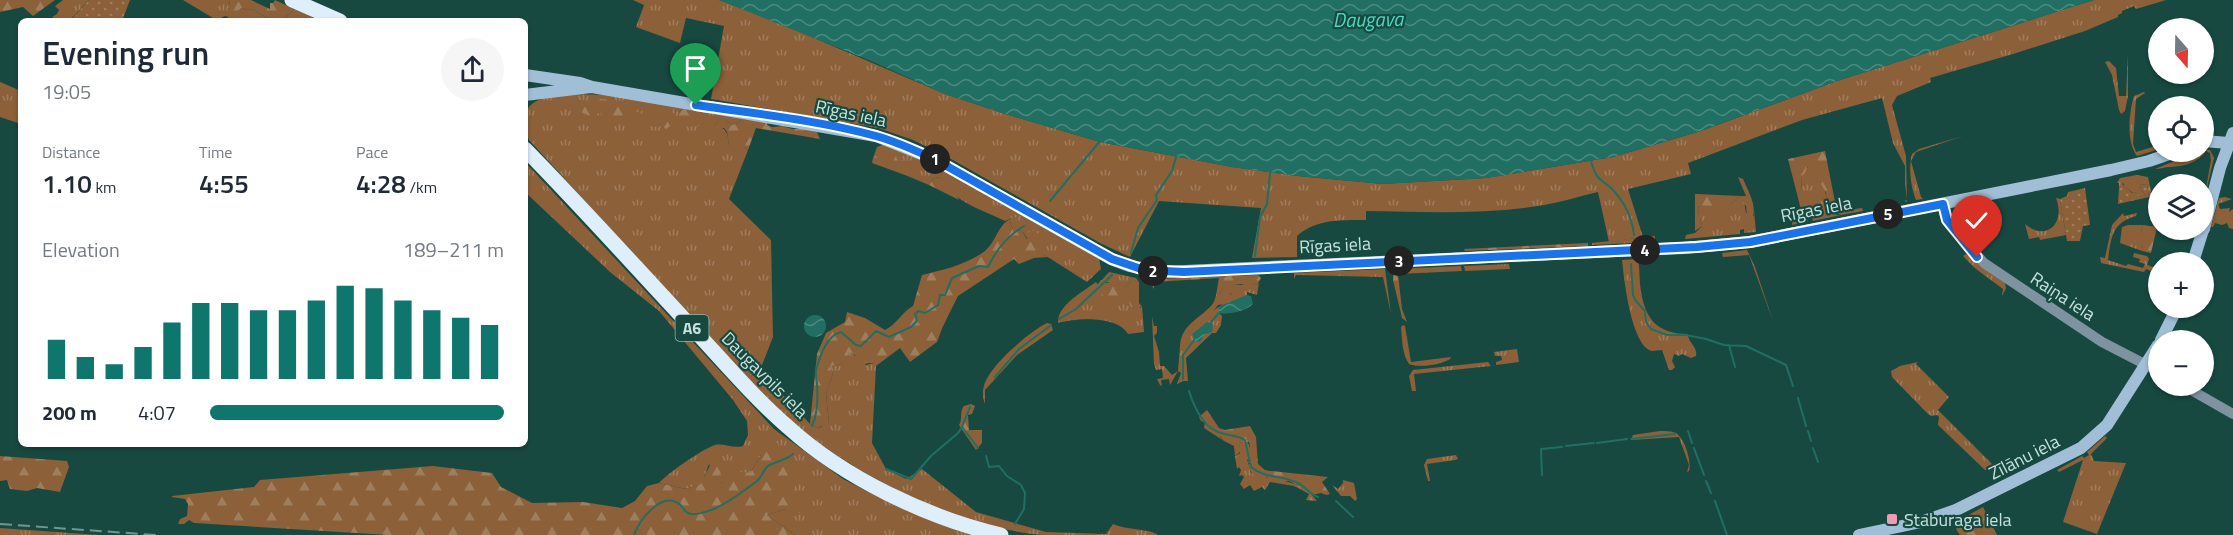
<!DOCTYPE html>
<html lang="en">
<head>
<meta charset="utf-8">
<style>
  :root { --surface:#fff; --page:#f6f6f7; --text:#1f2937; --muted:#747a83; --accent:#0f766e }
  body { margin:0; font-family:"Titillium Web",sans-serif; background:var(--page); color:var(--text); height:100vh; display:flex; flex-direction:column; font-size:22px; white-space:nowrap }
  * { box-sizing:border-box; margin:0 }
  p { font-size:20px; color:var(--muted) }
  .icon { flex:none; width:33px; height:33px; fill:none; stroke:currentColor; stroke-width:2; stroke-linecap:round; stroke-linejoin:round }
  .map { position:relative; flex:1; overflow:hidden }
  .details { position:absolute; left:18px; top:18px; width:510px; height:429px; display:flex; flex-direction:column; background:var(--surface); border-radius:9px; box-shadow:0 2px 4px #0004 }
  .details>* { flex:none }
  .needle { width:39px; rotate:160deg }
  .tools { position:absolute; left:2148px; top:18px; display:grid; gap:12px }
  .tools a { display:grid; place-items:center; width:66px; height:66px; border-radius:50%; background:var(--surface); box-shadow:0 2px 4px #0004; font-size:30px }
  .pin { position:absolute; display:grid; place-items:center; width:51px; height:51px; color:#fff; margin:-62px -26px; border-radius:50% 50% 50% 0; rotate:-45deg; box-shadow:0 0 6px #0007 }
  .pin .icon { rotate:45deg }
  .km { position:absolute; width:30px; height:30px; margin:-15px; border-radius:50%; background:#222; color:#fff; font-size:16px; line-height:30px; text-align:center }
  .round { display:grid; place-items:center; flex:none; width:63px; height:63px; border-radius:32px; background:var(--page) }
  .headline { display:flex; align-items:center; justify-content:space-between; height:102px; padding:0 24px }
  h1 { font-size:33px; font-weight:600; line-height:45px }
  .figures { display:grid; grid-template-columns:repeat(3,1fr); gap:9px; height:102px; padding:6px 24px }
  .figures div { display:grid; align-content:center }
  .figures b { font-size:26px; font-weight:600 }
  .figures small { font-size:16px; font-weight:400 }
  .figures p { font-size:16px }
  .chart { height:168px; padding:12px 24px }
  .chart p { display:flex; justify-content:space-between }
  .chart svg { width:100%; height:108px; margin-top:6px; stroke:var(--accent); stroke-width:6 }
  ul { padding:0 24px; list-style:none; font-size:20px }
  li { display:grid; grid-template-columns:96px 72px 1fr; align-items:center; height:45px }
  li i { height:15px; border-radius:8px; background:var(--accent) }
  .map>svg:first-child { display:block }
  .grass { fill:url(#grass-tufts) }
  .forest { fill:url(#forest-firs) }
  .garden { fill:url(#garden-dots) }
  .water { fill:url(#water-waves) }
  .lines { fill:none; stroke-linecap:round; stroke-linejoin:round }
  .stream { stroke:#216f62; stroke-width:2 }
  .tertiary { stroke:#7e92a0; stroke-width:10 }
  .secondary { stroke:#a0bfd7; stroke-width:12 }
  .trunk { stroke:#deeefa; stroke-width:15 }
  .rail { stroke:#6f9790; stroke-width:2; stroke-dasharray:12 6; stroke-linecap:butt }
  .route-casing { stroke:#fff; stroke-width:12 }
  .route { stroke:#1a73e8; stroke-width:8 }
  .poi-dot { fill:#f19ab4; stroke:#174941; stroke-width:2 }
  .labels { text-anchor:middle; dominant-baseline:central; stroke-width:4.5; stroke-linejoin:round; paint-order:stroke }
  .shield { fill:#174941; stroke:#90b5ae; stroke-width:1.5 }
  .shield-label { font-size:16px; font-weight:bold; fill:#c4e3dc }
  .street-label { font-size:18px; fill:#c4e3dc; stroke:#174941 }
  .poi-label { font-size:18px; fill:#c4e3dc; stroke:#174941; text-anchor:start }
  .water-label { font-size:20px; font-style:italic; fill:#4adac3; stroke:#174941 }
</style>
</head>
<body>
<div class="map">
<svg width="2233" height="535" viewBox="0 0 2233 535">
  <defs>
    <pattern id="grass-tufts" width="24" height="20" patternUnits="userSpaceOnUse" patternTransform="scale(1.5)"><rect width="24" height="20" fill="#8c6039"/><path d="M3 7l-1-3M5 7V3M7 7l1-3M15 17l-1-3M17 17v-4M19 17l1-3" fill="none" stroke="#9f7e5e"/></pattern>
    <pattern id="forest-firs" width="22" height="20" patternUnits="userSpaceOnUse" patternTransform="scale(1.5)"><rect width="22" height="20" fill="#8c6039"/><path d="M5 1l3.5 6h-7zM16 11l3.5 6h-7z" fill="#9f7e5e"/></pattern>
    <pattern id="garden-dots" width="8" height="8" patternUnits="userSpaceOnUse" patternTransform="scale(1.5)"><rect width="8" height="8" fill="#8c6039"/><path d="M2 2h.1M6 6h.1" fill="none" stroke="#9f7e5e" stroke-width="1.8" stroke-linecap="round"/></pattern>
    <pattern id="water-waves" width="16" height="10" patternUnits="userSpaceOnUse" patternTransform="scale(1.5)"><rect width="16" height="10" fill="#216f62"/><path d="M0 5q4-4 8 0t8 0" fill="none" stroke="#4a8a7f"/></pattern>
  </defs>
  <rect width="100%" height="100%" fill="#174941"/>
  <path class="grass" d="M63,0H89L70,20L62,21L52,17L57,14L59,10L55,6Z
    M183,0H229L230,5L248,10L252,9L273,21H234L226,16L222,17L223,21H218Z
    M633,0H719L758,14L945,94L1002,113L1100,142L1232,167L1298,176L1383,184L1486,178L1613,157L1701,131L1837,81L2094,0H2166L2136,9L2134,6L2122,11V13L2118,15V17L2085,31L2013,54L1930,78L1931,82L1897,96L1892,105L1906,156L1907,202L1904,201L1907,200L1905,184V166L1893,143L1882,98L1802,120L1688,163L1691,174L1628,189L1643,237L1609,242L1598,192C1580,196 1562,202 1544,205C1485,215 1425,212 1366,211V220C1341,220 1316,219 1297,236V257L1252,258L1261,208L1159,201L1130,257L1100,243L944,155L913,140L878,128L711,99L724,26L686,18L680,43L636,27L644,5Z
    M294,9L325,21H282Z
    M2128,54V96L2125,111L2121,114L2119,110L2112,75L2105,62L2109,61L2116,68L2119,96H2126Z
    M0,82L21,91V124L0,117Z
    M2144,92L2145,93L2136,99L2133,144L2136,152L2156,146V150L2137,156C2126,142 2129,112 2134,96Z
    M575,94L615,95L686,108L678,112L680,116L697,123L708,111L742,118L738,123L732,125L726,121H718L715,125C727,129 728,133 729,146H743L748,150L729,199L771,240L773,337L760,370L810,424L818,428L829,423L826,394L833,374L830,366L839,365L847,359L849,351L866,365L874,363L876,366L872,443L886,469L906,479L922,469L976,512L1046,532L1106,534L1113,524C1126,530 1151,529 1158,535C1121,535 1081,535 1044,535C952,528 841,468 774,407L530,141C525,134 525,127 525,119C525,95 557,97 575,94Z
    M1963,136L1916,152L1911,161L1921,197L1923,199L1916,200C1911,186 1908,169 1912,154L1919,149Z
    M885,144L918,156L1099,258L1101,269L1087,282L1043,254L1041,246L1030,234L1028,239L1021,230L1014,232L1010,222L1012,218L1005,221C987,212 964,205 950,191C945,186 945,180 938,177L933,179L929,185L905,175L897,161L873,158L877,147Z
    M2204,149L2210,150L2214,158L2204,200L2211,160L2210,153L2206,151C2197,164 2184,166 2170,167C2165,167 2160,169 2155,169L2196,152H2204Z
    M525,162L774,429L843,479L896,506L972,535H795L767,515L786,509L795,490V476L761,455L750,473L720,483L709,464L702,484L686,489L659,483C667,474 702,449 715,445C724,443 733,449 743,446L748,435L747,421L733,400L659,311L610,272L525,192Z
    M1806,167L1821,174L1827,200V207L1837,215H1841L1813,221L1812,218L1808,219V222L1792,225V221L1803,218L1797,194L1802,189L1801,177Z
    M1740,196H1743L1746,213L1754,216V211L1756,232L1744,233V229L1740,230V234L1685,239L1686,235L1695,233L1702,226L1698,209L1699,206C1724,207 1720,214 1740,196Z
    M2225,197L2232,199L2218,204L2220,209L2230,208L2229,212L2233,209V229L2229,228L2227,223L2222,225L2215,223L2213,227H2211L2219,198Z
    M2056,198L2060,199L2066,235L2040,240L2039,237L2029,239L2025,224C2046,242 2066,224 2056,198Z
    M2123,213L2124,216L2137,213L2136,216C2112,223 2111,237 2108,260L2126,266L2128,264L2143,268L2145,264L2139,262L2140,259L2133,257L2134,253L2147,256L2149,259L2147,265L2156,268L2154,272L2146,269L2144,272L2101,263L2100,257L2105,258L2112,225Z
    M2128,225H2143L2141,232L2144,237L2142,251L2120,243L2122,227Z
    M1747,250L1755,267L1774,324L1749,255L1723,257L1722,253Z
    M1966,254L2005,283L2006,288L2002,296L2003,289L1976,269L1963,256Z
    M1638,259C1640,270 1639,281 1641,292C1646,321 1659,334 1688,334C1688,343 1698,347 1696,356L1691,358L1682,354L1679,356L1674,354L1672,361L1675,367L1672,370H1669L1662,350C1661,350 1653,351 1652,351C1631,346 1624,278 1622,260Z
    M1509,264L1510,269L1465,271L1464,266Z
    M1385,269L1391,314L1383,277L1296,275L1294,279V273Z
    M1109,272L1136,278L1139,282L1132,280L1126,287L1111,282H1103L1101,281Z
    M1096,282C1109,305 1116,298 1138,303L1140,308L1142,306L1144,332L1128,334C1117,315 1076,318 1058,323C1057,305 1083,292 1096,282Z
    M1254,283L1257,285L1259,283L1257,295L1247,292V295L1231,303L1233,300L1231,293L1230,295H1219C1221,293 1221,289 1224,286C1228,283 1246,287 1254,283Z
    M1225,303L1228,304L1220,306L1219,313L1222,316L1221,325L1216,333H1212L1186,358L1188,381H1183L1177,384L1181,373L1178,371L1170,385L1169,379L1161,380L1162,386L1160,385L1157,379L1163,378L1162,369L1156,370L1154,364L1152,317L1154,326H1157V333L1154,336L1159,352L1160,366H1164L1172,375L1178,371L1180,346C1190,338 1185,339 1191,331C1196,325 1218,306 1225,303Z
    M1047,323L1051,324L1053,330L1017,355L985,390V404C983,399 982,391 984,386C988,367 1030,331 1047,323Z
    M1403,325L1405,326L1411,362L1451,357L1450,359C1440,365 1420,368 1409,364C1402,354 1402,339 1401,327Z
    M1517,349L1519,362L1496,365V362L1502,360L1501,356H1495L1494,352Z
    M1488,362L1491,366L1414,374L1416,391H1412L1409,376L1413,370Z
    M1918,362L1916,364L1949,397L1938,410L1993,465L1989,470H1985L1938,425L1939,417L1937,415L1931,416L1927,413L1892,377L1891,371L1900,366Z
    M1207,410L1219,428L1220,437L1224,441L1204,428L1205,422L1201,421L1199,417Z
    M969,430H982V443L976,450L965,434Z
    M1660,431C1665,431 1671,431 1676,433C1685,439 1692,462 1689,471L1687,472L1689,465L1679,437L1631,440L1633,435Z
    M2105,436L2107,438L2091,454L2094,461L2126,463L2097,534L2063,522L2083,460L2059,472L2057,470L2082,456L2084,458L2089,455L2087,452Z
    M1242,437C1251,444 1252,450 1247,461L1251,462L1248,463L1251,473L1267,478L1270,471H1272V476C1281,481 1291,482 1301,486L1300,489L1294,486L1270,482L1265,490L1262,487L1254,491L1250,485L1244,489L1240,484L1244,477L1242,475L1239,476L1241,470L1239,467L1237,469L1235,456L1240,453L1239,447Z
    M1456,455L1458,459L1455,460L1427,464L1430,481H1428L1424,465L1427,459Z
    M1343,480L1354,483L1357,499L1355,501L1350,496H1341L1332,485V483V485L1338,489L1343,483Z
    M0,528L99,535H0Z"/>
  <path class="forest" d="M0,0H55L33,16L23,7L0,12Z
    M229,0H251L270,9V3H273L275,0L294,9L282,21H273L252,9L248,10L241,8L235,14L227,9L230,5Z
    M600,99L611,100L619,106H625L629,110L634,107L635,111L642,114L645,118L640,122L631,120L615,121L610,117L605,119L602,118L601,112L592,117L568,106V102C575,99 588,99 593,105L597,104Z
    M663,107L675,114C677,122 672,125 666,129L662,126L654,127L649,124L651,117L657,116L656,111Z
    M686,108L708,111L709,118L707,120L699,122V126L688,127L681,122L678,112Z
    M742,118L768,122L767,125L772,127L783,126L792,129H804L817,132L820,139L756,128L748,150L743,146L737,148L729,146L727,132L724,128L718,130L715,125L718,121H726L732,125L738,123Z
    M879,151L895,154L898,161L903,160L905,175L872,163L873,158H878Z
    M1825,151L1837,212L1862,208L1863,211L1841,215L1830,212L1827,207L1826,193L1820,182L1821,174L1812,173L1807,167L1805,173L1801,177L1802,190L1797,194L1788,159Z
    M2137,175L2148,177L2152,196L2149,197L2147,184L2140,185L2141,190L2146,195L2140,197L2137,192L2133,193L2125,187L2123,183L2119,187V183H2117L2120,178Z
    M938,177L951,184L950,191L954,192L959,200L929,185L933,179Z
    M1738,177L1743,179C1748,191 1758,207 1752,219L1747,216L1746,206L1743,203V196H1746Z
    M1695,194H1697L1740,196L1724,210L1699,206L1698,209L1702,226L1695,231Z
    M1017,217V221L1011,220L1010,222L1014,232L1021,230L1027,239L1030,230L1036,231L1043,242V254L1048,257L1034,258L1019,264L1014,259L958,296L943,326L937,342L910,362L900,348L876,366L873,363L858,364L855,355L849,352L848,359L839,365L830,366L833,374L826,394L829,423L825,427L821,426L818,428L810,424L817,354L826,333L845,322L847,312L865,318L885,330C897,324 901,313 913,306L922,275C943,270 968,264 985,251C998,240 998,220 1017,217Z
    M2143,225L2157,227L2151,253L2142,251L2143,237L2141,232Z
    M1655,236V242H1652L1592,245V243Z
    M1588,243V246L1465,251L1464,249Z
    M1461,266L1462,271L1398,274L1402,309L1407,322L1402,318L1393,280L1394,269Z
    M1258,275L1261,278L1257,285L1254,283L1247,287L1242,284L1224,286L1219,295H1230L1236,290L1240,293V297L1231,303L1218,305L1211,314L1192,330L1187,343L1180,346C1181,325 1199,319 1211,306C1217,300 1217,286 1219,278L1154,282V289L1152,286L1153,279Z
    M1101,280L1107,283L1115,280L1118,284L1126,287L1132,280L1139,282V303L1142,306L1138,308L1136,303L1135,307H1131L1129,302L1113,300L1102,294L1096,296L1094,289Z
    M971,404L975,406L972,414L968,415L969,430L965,434L959,425C963,419 959,412 964,406Z
    M1250,426L1256,437L1258,464L1265,470L1270,471V474L1265,479L1252,474L1248,465L1251,462L1247,459L1250,446L1249,442H1246L1242,438L1239,447L1241,451L1235,456L1234,446L1224,441L1218,434L1219,428L1225,430Z
    M775,441L794,460L788,469L795,476V490L807,496L800,513L786,509L767,515L795,535H388L194,523L189,520L184,524H178L180,519L187,516L188,504L185,499L172,497V496L254,487L260,480L433,466L492,473L501,487L532,503L583,502L622,508L635,501L647,486L659,483L686,489L701,484L712,461L720,464L721,483L735,471L750,473L761,455L760,442Z
    M0,456L67,461L69,467L60,492L37,488L27,491L10,489L7,480L0,481Z
    M1272,471L1328,477L1322,482L1330,494L1326,495L1321,493L1312,495L1317,501L1306,500L1309,494L1300,489V486L1289,481L1274,482L1271,474Z
    M1983,507L1997,535H1960L1956,529L1961,519Z"/>
  <path class="garden" d="M89,0H130L122,21H70Z
    M2121,183L2132,193L2137,192L2140,197L2146,195L2141,190L2140,185L2147,184L2149,197L2118,204L2119,187Z
    M2085,188L2090,225L2083,226L2080,241H2067L2060,199L2067,196L2068,192Z"/>
  <path class="water" d="M719,0H2094L1837,81L1701,131L1613,157L1486,178L1383,184L1298,176L1232,167L1100,142L1002,113L945,94L871,61Z
    M1247,295L1251,296L1253,304C1246,311 1229,315 1219,313L1218,309L1220,306Z
    M804 326a11 11 0 1 1 22 0a11 11 0 1 1-22 0Z
    M1207,322L1213,323L1212,332L1204,335L1200,342L1195,341L1192,334Z"/>
  <g class="lines">
    <path class="stream" d="M1591,161C1596,179 1598,177 1611,188C1624,201 1632,217 1634,235
      M1050,201L1100,141
      M1131,253L1138,228L1157,200L1156,195L1172,171L1176,157
      M1255,256L1260,217L1267,204L1270,173
      M1631,264L1633,295L1636,301L1645,311L1646,322L1651,329L1667,335H1686L1706,339L1724,345L1746,346L1786,365L1793,386
      M1059,319L1076,309L1112,275
      M1211,322L1219,313
      M1729,345L1735,367
      M995,377L1019,349L1050,326
      M1183,379V355L1194,340
      M1189,391C1194,407 1203,428 1221,433C1229,436 1237,435 1245,440L1251,467C1265,479 1283,475 1298,483C1306,487 1310,495 1318,497
      M1798,398L1806,426
      M970,407L962,427L978,448
      M812,426C818,413 818,398 817,384C817,380 815,374 816,370C820,356 826,336 841,332L856,345L861,346L876,331L889,337L911,327L917,321L915,314L918,311L925,313L938,305L940,295H945L952,278L979,266L988,267C996,250 1007,236 1024,226
      M1688,431L1692,443
      M1808,431L1811,441
      M1631,439L1675,434
      M1597,443L1627,439
      M1566,446L1594,443
      M1694,448L1704,475
      M1813,448L1818,462
      M986,456L989,467L999,466L1007,476L1021,485L1025,493L1024,509L1015,524
      M886,469L911,479L931,456L958,433L962,427
      M1542,475L1541,449L1562,447
      M1706,481L1711,493
      M1336,501L1353,517
      M1715,501L1727,535
      M634,535C639,521 660,492 678,503C684,506 683,513 691,514C698,515 708,511 714,509C729,502 744,491 757,481C762,477 763,470 768,466C776,461 785,461 793,454"/>
    <path class="tertiary" d="M1943,204L1945,216L1951,226L1984,263L2102,342L2158,371
      M2184,386L2233,414"/>
    <path class="secondary" d="M525,75L580,83L592,87L876,136L936,160L1111,259L1130,266L1164,272L1683,248L1750,242L2111,170L2149,161L2175,152
      M525,95L591,87
      M2204,141L2228,143
      M2204,229L2220,168L2233,133
      M2193,262L2203,230
      M2161,340L2177,308
      M1859,535L1921,522L1956,510L2081,448L2107,425L2158,345"/>
    <path class="trunk" d="M292,0L340,21
      M525,149C579,204 631,262 684,319C718,355 750,394 788,427C844,478 928,518 1001,535"/>
    <path class="rail" d="M0,524L156,535"/>
  </g>
  <g class="lines">
    <defs>
      <path id="route" d="M696,105C756,114 818,120 876,136C897,142 917,151 936,160L1112,259L1144,270L1184,272L1697,247L1750,242L1943,204L1947,220L1977,257"/>
    </defs>
    <use href="#route" class="route-casing"/>
    <use href="#route" class="route"/>
  </g>
  <rect class="poi-dot" x="1886" y="513" width="12" height="12" rx="3"/>
  <g class="labels">
    <rect class="shield" x="675.5" y="315" width="33" height="26" rx="4.5"/>
    <g class="shield-label">
      <text x="692" y="328">A6</text>
    </g>
    <g class="street-label">
      <text transform="translate(851 113) rotate(12)">Rīgas iela</text>
      <text transform="translate(1816 209) rotate(-11)">Rīgas iela</text>
      <text transform="translate(1335 245) rotate(-3)">Rīgas iela</text>
      <text transform="translate(2063 296) rotate(33)">Raiņa iela</text>
      <text transform="translate(765 375) rotate(45)">Daugavpils iela</text>
      <text transform="translate(2024 457) rotate(-27)">Zīlānu iela</text>
    </g>
    <g class="poi-label">
      <text x="1904" y="519">Staburaga iela</text>
    </g>
    <g class="water-label">
      <text transform="translate(1368 19) rotate(-1)">Daugava</text>
    </g>
  </g>
</svg>
<div class="tools">
<a><svg class="needle" viewBox="-14 -14 28 28"><path d="M0-13l5 13h-10z" fill="#e53935"/><path d="M0 13l5-13h-10z" fill="#747a83"/></svg></a>
<a><svg class="icon" aria-label="locate" viewBox="0 0 24 24"><circle cx="12" cy="12" r="6"/><path d="M12 2v4M12 18v4M2 12h4M18 12h4"/></svg></a>
<a><svg class="icon" aria-label="layers" viewBox="0 0 24 24"><path d="M12 4l9 5-9 5-9-5zM3 14l9 5 9-5"/></svg></a>
<a>+</a>
<a>−</a>
</div>
<div class="pin" style="left:696px;top:105px;background:#1e9e55"><svg class="icon" aria-label="arrive" viewBox="0 0 24 24"><path d="M6 21V4h12l-3 4 3 4H6"/></svg></div>
<div class="pin" style="left:1977px;top:257px;background:#d93025"><svg class="icon" aria-label="check" viewBox="0 0 24 24"><path d="M5 12l5 5 9-10"/></svg></div>
<b class="km" style="left:935px;top:159px">1</b>
<b class="km" style="left:1153px;top:271px">2</b>
<b class="km" style="left:1399px;top:261px">3</b>
<b class="km" style="left:1645px;top:250px">4</b>
<b class="km" style="left:1888px;top:214px">5</b>
<section class="details">
<div class="headline"><div><h1>Evening run</h1><p>19:05</p></div><a class="round"><svg class="icon" aria-label="share" viewBox="0 0 24 24"><path d="M12 15V3M7 8l5-5 5 5M5 13v7h14v-7"/></svg></a></div>
<div class="figures">
<div><p>Distance</p><b>1.10<small> km</small></b></div>
<div><p>Time</p><b>4:55</b></div>
<div><p>Pace</p><b>4:28<small> /km</small></b></div>
</div>
<div class="chart"><p><span>Elevation</span>189–211 m</p>
<svg viewBox="0 0 160 44" preserveAspectRatio="none"><path d="M5 44V28M15 44V35M25 44V38M35 44V31M45 44V21M55 44V13M65 44V13M75 44V16M85 44V16M95 44V12M105 44V6M115 44V7M125 44V12M135 44V16M145 44V19M155 44V22"/></svg>
</div>
<ul>
<li><b>200 m</b>4:07<i style="width:100%"></i></li>
</ul>
</section>
</div>
</body>
</html>
